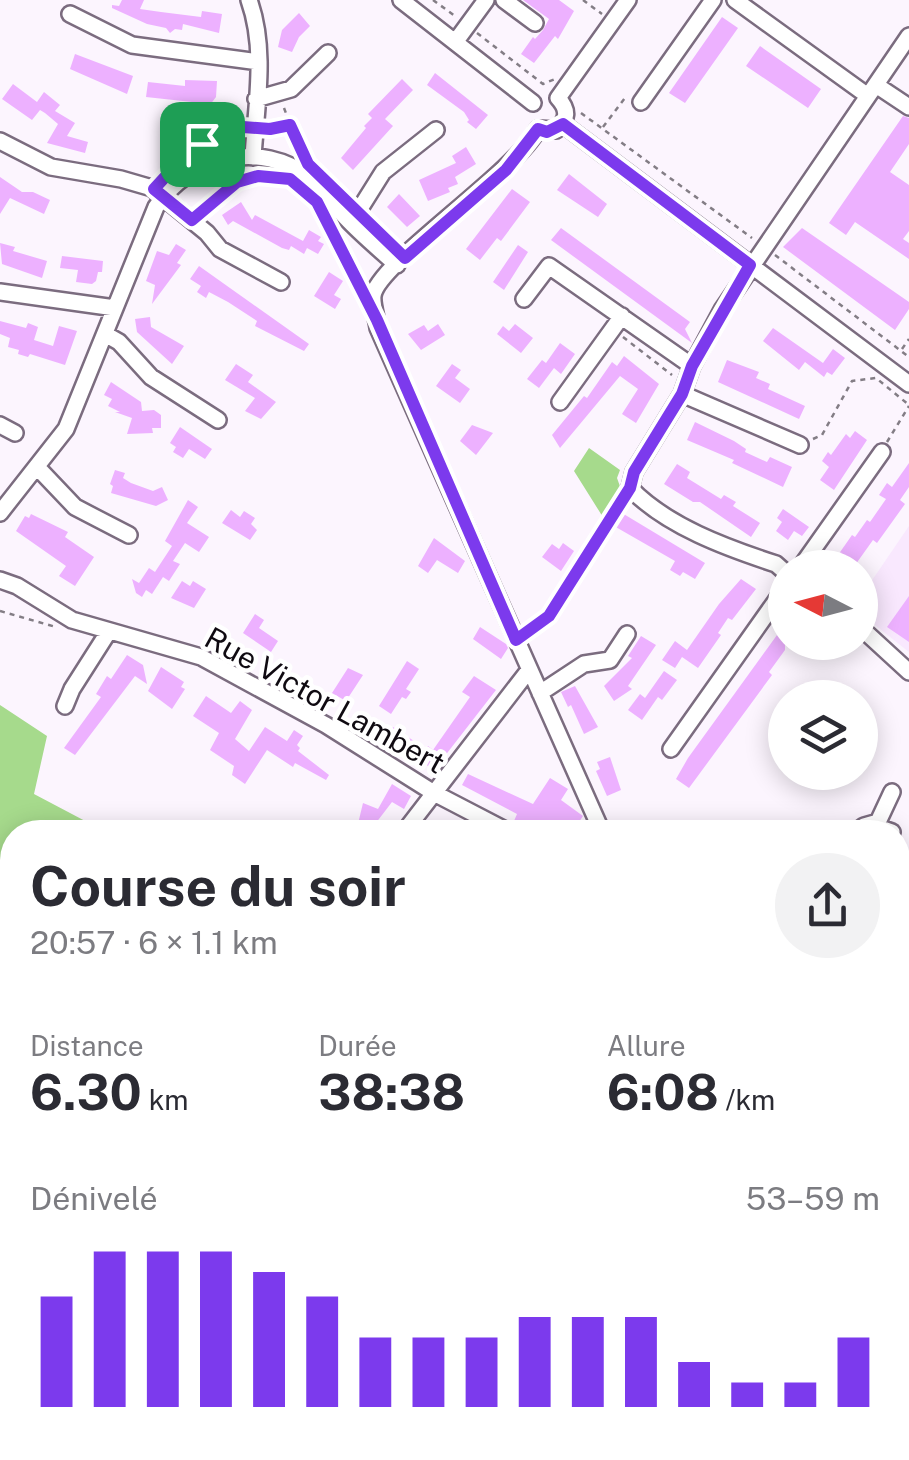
<!DOCTYPE html>
<html lang="fr">
<head>
<meta charset="utf-8">
<style>
  :root { --surface:#fff; --page:#f2f2f3; --text:#2b2b33; --muted:#7c7c81; --accent:#7c3aed }
  body { margin:0; font-family:"Public Sans",sans-serif; background:var(--page); color:var(--text); height:100vh; display:flex; flex-direction:column; font-size:38px; white-space:nowrap }
  * { box-sizing:border-box; margin:0 }
  p { font-size:32px; color:var(--muted) }
  .icon { flex:none; width:55px; height:55px; fill:none; stroke:currentColor; stroke-width:2; stroke-linecap:round; stroke-linejoin:round }
  .map { position:relative; flex:1; overflow:hidden }
  .side { position:absolute; left:0px; top:820px; width:910px; height:640px; display:flex; flex-direction:column; background:var(--surface); border-radius:40px 40px 0 0; box-shadow:0 5px 25px #0003 }
  .side>* { flex:none }
  .needle { width:65px; rotate:276deg }
  .fabs { position:absolute; left:768px; top:550px; display:grid; gap:20px }
  .fabs a { display:grid; place-items:center; width:110px; height:110px; border-radius:50%; background:var(--surface); box-shadow:0 5px 25px #0003; font-size:50px }
  .pin { position:absolute; display:grid; place-items:center; width:85px; height:85px; color:#fff; margin:-42px; border-radius:20px; box-shadow:0 5px 15px #0006 }
  .round { display:grid; place-items:center; flex:none; width:105px; height:105px; border-radius:52px; background:var(--page) }
  .head { display:flex; align-items:center; justify-content:space-between; height:170px; padding:0 30px }
  h1 { font-size:55px; font-weight:700; line-height:75px }
  .figures { display:grid; grid-template-columns:repeat(3,1fr); gap:15px; height:170px; padding:10px 30px }
  .figures div { display:grid; align-content:center }
  .figures b { font-size:50px; font-weight:700 }
  .figures small { font-size:28px; font-weight:400 }
  .figures p { font-size:28px }
  .chart { height:280px; padding:20px 30px }
  .chart p { display:flex; justify-content:space-between }
  .chart svg { width:100%; height:180px; margin-top:10px; stroke:var(--accent); stroke-width:6 }
  .map>svg:first-child { display:block }
  .built { fill:#f9e8fe }
  .green { fill:#a6da8c }
  .building { fill:#edb1ff }
  .lines { fill:none; stroke-linecap:round; stroke-linejoin:round }
  .minor-casing { stroke:#7b6c7f; stroke-width:20 }
  .path { stroke:#837d85; stroke-width:2.5; stroke-dasharray:5 5; stroke-linecap:butt }
  .minor { stroke:#fff; stroke-width:15 }
  .route-casing { stroke:#fff; stroke-width:20 }
  .route { stroke:#7c3aed; stroke-width:12 }
  .labels { text-anchor:middle; dominant-baseline:central; stroke-width:9; stroke-linejoin:round; paint-order:stroke }
  .street-label { font-size:30px; fill:#0f0a11; stroke:#fff }
</style>
</head>
<body>
<div class="map">
<svg width="909" height="1460" viewBox="0 0 909 1460">
  <rect width="100%" height="100%" fill="#fcf5fe"/>
  <path class="built" d="M909,526V652L860,613V598Z"/>
  <path class="green" d="M589,448L620,470L617,478L622,492L606,522L574,471Z
    M0,705L47,736L34,794L106,832H12V1030L0,1026Z"/>
  <path class="building" d="M122,0H144L140,9L161,12L201,17L202,11L222,14L219,33L183,24L182,30L175,29L170,33L166,28L147,24L112,8V5L119,6Z
    M523,0H559L574,11L558,39L555,36L534,63L521,54L533,37L535,39L543,30L549,19Z
    M299,13L310,26L299,37L292,52L278,47L282,30Z
    M722,17L738,28L685,103L669,93Z
    M760,46L821,89L808,108L746,66Z
    M75,54L133,76L127,94L70,69Z
    M435,73L488,115L476,129L467,122L469,120L464,112L427,85Z
    M402,79L413,90L385,119L393,126L353,170L341,158L366,128L364,126L372,118L368,114Z
    M185,80L217,81L216,97L206,110L192,111V102L146,97L148,82L185,86Z
    M13,84L37,102L44,92L60,105L55,111L75,123L67,136L88,142L85,153L47,143L58,124L45,113L40,110L32,120L2,99Z
    M903,116L909,118V144L890,172L909,185V231L903,239L909,243V259L855,222L846,235L829,223Z
    M466,147L476,164L455,177L458,184L448,188L450,192L428,201L419,180L456,163L452,156Z
    M569,174L607,204L598,217L557,190Z
    M0,177L22,192H33L50,200L44,214L10,198L0,214Z
    M512,189L530,202L501,241L497,238L480,260L466,249Z
    M399,194L420,216L407,227L387,207Z
    M241,202L252,220L255,215L303,241L309,230L321,237L318,241L324,244L318,254L307,248L304,254L291,246L289,250L282,248L233,221L228,225L222,215Z
    M561,228L690,322L685,329L692,343L551,240Z
    M802,228L909,302V309L895,330L783,247Z
    M0,243L15,247L13,251L47,261L42,278L2,264Z
    M176,244L186,250L177,263L181,265L152,304L155,285L146,281L157,251L169,255Z
    M518,245L528,252L504,290L493,282Z
    M62,256L103,261L102,272H98L96,281L92,284L76,282L78,270L60,268Z
    M199,266L309,344L304,351L255,326L257,321L228,302L209,292L206,298L197,292L201,286L190,279Z
    M329,272L343,281L334,295L341,299L335,309L314,296Z
    M150,317L151,327L184,346L172,364L137,332L135,319Z
    M0,321L26,328L28,323L38,327L34,340L53,346L59,326L77,331L65,365L30,354L28,357L18,354L19,350L8,347L10,338L0,334Z
    M438,324L445,335L421,350L408,334L424,325L428,331Z
    M515,324L533,338L521,353L497,334L503,326L509,331Z
    M773,328L823,363L833,349L845,358L832,375L827,372L824,377L805,362L799,370L763,341Z
    M560,343L575,354L561,374L554,368L539,388L527,379L542,360L546,363Z
    M624,356L659,384L636,423L622,414L638,389L620,376L560,448L552,435L584,396L587,398L612,362L617,366Z
    M727,360L759,372L756,378L770,384L768,389L805,406L799,419L718,382Z
    M236,364L253,375L248,382L276,402L261,419L245,411L255,398L225,380Z
    M452,364L461,370L455,378L470,389L460,403L436,386Z
    M111,382L141,402L142,411L154,410L161,415V428H152L153,433L127,434L132,418L115,412H120L108,406L112,399L104,395Z
    M695,422L734,441L746,449L745,452L767,462L770,457L792,467L783,487L732,463L734,460L687,440Z
    M472,425L493,433L476,455L460,441Z
    M180,427L212,449L205,459L189,449L183,458L173,452L176,447L170,443Z
    M855,431L867,440L834,490L820,480L829,467L822,461L828,452L831,455L846,434L850,438Z
    M909,463V487L900,500L905,504L877,543L873,540L853,568H829L852,535L855,537L867,520L870,522L886,499L879,495L887,483L892,487Z
    M677,464L690,472L687,478L721,499L724,495L736,502L733,506L760,523L751,537L700,502H693L664,484Z
    M115,470L125,473L123,478L131,483L153,491L162,487L168,500L156,506L111,493L113,486L110,484Z
    M188,500L198,507L187,523L209,537L199,552L185,543L173,561L180,564L169,581L163,577L152,594L146,590L142,597L136,593L132,579L139,583L149,568L155,572L172,546L165,541Z
    M783,509L809,527L802,536L794,531L788,540L776,531L782,522L777,518Z
    M231,510L240,517L244,511L255,518L251,524L257,530L250,540L222,523Z
    M622,513L705,563L695,579L683,572L680,576L670,570L675,561L614,526Z
    M31,514L68,532L65,537L94,557L75,586L59,576L66,566L16,531L25,516L29,518Z
    M434,538L465,561L458,573L437,560L428,573L418,566Z
    M563,543L574,551L561,571L542,557L552,544L559,549Z
    M741,579L756,589L732,620L728,618L718,633L721,635L698,668L682,657L675,668L662,660L675,641L687,650L719,604Z
    M182,581L190,586L193,581L206,589L194,608L171,598Z
    M909,596V642L887,627Z
    M255,614L264,620L259,628L278,641L271,652L243,633Z
    M785,624V650L769,672L772,675L689,788L676,779L688,758Z
    M480,627L506,644L508,648L501,659L473,639Z
    M641,636L656,645L628,686L632,689L614,701L604,686L632,658L628,656Z
    M127,655L143,665L147,684L135,676L75,755L64,748L101,697L96,694L107,676L111,679Z
    M407,661L419,669L406,689L411,692L406,699L402,697L391,714L379,706Z
    M161,667L184,682L181,687L185,689L172,709L148,691Z
    M348,668L363,675L346,701L332,693Z
    M664,671L677,680L662,700L658,697L642,720L628,710L640,694L645,698Z
    M474,676L496,690L434,770L386,738L393,727L426,749L428,746L433,750L470,697L462,692Z
    M575,686L598,727L584,734L571,705L568,707L561,692Z
    M206,696L231,713L240,701L252,710L235,739L249,751L265,727L287,741L294,730L303,736L297,745L300,748L298,751L329,775L326,780L295,763L293,767L267,750L245,784L232,775L234,766L210,750L219,733L193,716Z
    M610,757L621,790L607,796L596,771L600,769L597,762Z
    M468,774L533,804L550,778L568,789L561,800L583,816L573,831L562,823L556,832H537L514,821L517,814L462,785Z
    M392,784L411,796L404,809L392,802L369,832H356L363,803L378,809Z"/>
  <g class="lines">
    <defs>
      <path id="minor" d="M249,0C267,50 256,106 253,157
        M401,0L533,103
        M504,0L535,23
        M735,0L868,96
        M70,14L132,45L259,62
        M456,41L486,0
        M876,85L909,107
        M558,98L628,0
        M256,99L291,89L328,53
        M641,102L713,0
        M563,124L909,384
        M538,129C514,174 377,264 373,296C372,305 377,319 378,328L602,832
        M538,129L556,130C568,120 569,110 558,98
        M0,141L51,167L121,179L152,188L207,233L220,249L281,282
        M351,223L383,172L436,130
        M0,292L115,308
        M524,299L549,266L692,366
        M105,334L119,342L151,377L218,420
        M682,394L800,445
        M560,402L622,316
        M0,425L15,433
        M37,467L75,507L129,535
        M0,513L66,429L156,207C189,156 261,139 310,178C324,190 334,205 346,218C362,235 380,250 397,265
        M800,568L882,452
        M785,572L776,564C727,548 666,526 630,488L634,472L682,394L692,366L722,310L909,36
        M0,580L17,586L72,620L201,657L326,725L434,793L509,832
        M860,627L909,672
        M540,693L584,664L610,660L627,634
        M65,706L72,689L109,631
        M671,749L785,588
        M872,825L892,832
        M404,832L529,670
        M856,832L864,826L878,822L892,792
        M905,958L909,962
        M898,1031L909,1018
        M898,1088L909,1101
        M0,1179L12,1183
        M898,1336L909,1345
        M0,1344L12,1346
        M210,1448L233,1460
        M334,1448L366,1460
        M885,1448L909,1458
        M15,1460L19,1448
        M289,1460L299,1448
        M633,1460L640,1448
        M837,1460L847,1448"/>
    </defs>
    <use href="#minor" class="minor-casing"/>
    <path class="path" d="M433,0L455,16
      M583,0L602,14
      M477,33L543,84L555,79
      M284,108L290,124
      M581,113L752,238
      M603,127L625,98
      M270,129L290,125L305,158
      M177,165L221,133L243,127
      M202,212C226,191 243,174 277,177
      M324,215L359,289
      M775,255L909,357
      M623,337L672,375
      M902,349L909,339
      M813,439L822,435L852,381L876,378L909,405
      M887,442L909,406
      M0,611L56,627
      M529,630L549,617L622,500
      M898,906L909,877
      M790,1448L801,1450L806,1460
      M564,1460L568,1448
      M687,1460L691,1448
      M718,1460L753,1454L760,1448"/>
    <use href="#minor" class="minor"/>
  </g>
  <g class="lines">
    <defs>
      <path id="route" d="M563,124L750,265L692,366L682,394L634,472L630,488L549,616L516,640L377,320L317,202L290,179L258,176L237,182L192,220L154,189L177,164L221,133L243,127L270,129L290,125L308,164L405,258L506,170L538,129L547,132Z"/>
    </defs>
    <use href="#route" class="route-casing"/>
    <use href="#route" class="route"/>
  </g>
  <g class="labels">
    <g class="street-label">
      <text transform="translate(325 700) rotate(29)">Rue Victor Lambert</text>
    </g>
  </g>
</svg>
<div class="fabs">
<a><svg class="needle" viewBox="-14 -14 28 28"><path d="M0-13l5 13h-10z" fill="#e53935"/><path d="M0 13l5-13h-10z" fill="#7c7c81"/></svg></a>
<a><svg class="icon" aria-label="layers" viewBox="0 0 24 24"><path d="M12 4l9 5-9 5-9-5zM3 14l9 5 9-5"/></svg></a>
</div>
<div class="pin" style="left:202px;top:144px;background:#1e9e55"><svg class="icon" aria-label="arrive" viewBox="0 0 24 24"><path d="M6 21V4h12l-3 4 3 4H6"/></svg></div>
<section class="side">
<div class="head"><div><h1>Course du soir</h1><p>20:57 · 6 × 1.1 km</p></div><a class="round"><svg class="icon" aria-label="share" viewBox="0 0 24 24"><path d="M12 15V3M7 8l5-5 5 5M5 13v7h14v-7"/></svg></a></div>
<div class="figures">
<div><p>Distance</p><b>6.30<small> km</small></b></div>
<div><p>Durée</p><b>38:38</b></div>
<div><p>Allure</p><b>6:08<small> /km</small></b></div>
</div>
<div class="chart"><p><span>Dénivelé</span>53–59 m</p>
<svg viewBox="0 0 160 44" preserveAspectRatio="none"><path d="M5 44V17M15 44V6M25 44V6M35 44V6M45 44V11M55 44V17M65 44V27M75 44V27M85 44V27M95 44V22M105 44V22M115 44V22M125 44V33M135 44V38M145 44V38M155 44V27"/></svg>
</div>
</section>
</div>
</body>
</html>
